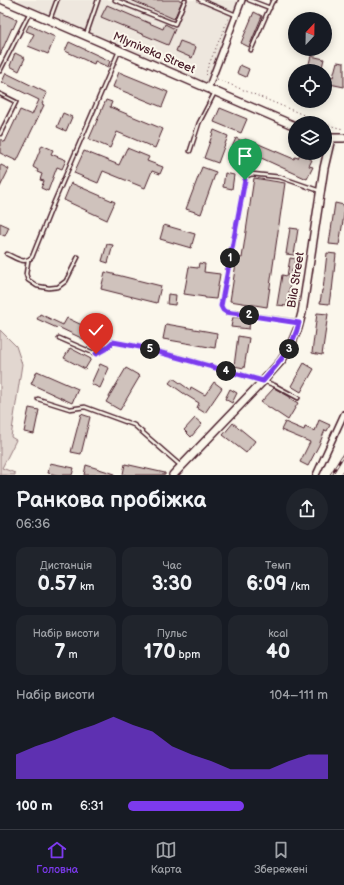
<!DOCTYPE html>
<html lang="uk">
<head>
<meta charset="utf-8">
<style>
  :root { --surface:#171b24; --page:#20242c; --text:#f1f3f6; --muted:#9ea1a6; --line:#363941; --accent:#7c3aed }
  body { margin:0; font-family:"Balsamiq Sans",sans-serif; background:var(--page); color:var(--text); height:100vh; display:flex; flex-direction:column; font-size:15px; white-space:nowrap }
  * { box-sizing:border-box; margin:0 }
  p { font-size:13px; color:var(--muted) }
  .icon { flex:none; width:22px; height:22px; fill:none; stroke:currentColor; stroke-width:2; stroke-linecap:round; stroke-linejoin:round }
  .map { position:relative; height:475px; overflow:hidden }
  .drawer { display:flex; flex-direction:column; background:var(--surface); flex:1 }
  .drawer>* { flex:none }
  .needle { width:26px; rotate:22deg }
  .controls { position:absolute; left:288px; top:12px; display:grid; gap:8px }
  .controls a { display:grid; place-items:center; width:44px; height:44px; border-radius:50%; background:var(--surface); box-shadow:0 2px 10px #0003; font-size:20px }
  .pin { position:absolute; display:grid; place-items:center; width:34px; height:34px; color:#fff; margin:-41px -17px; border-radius:50% 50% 50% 0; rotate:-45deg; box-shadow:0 0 4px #0007 }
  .pin .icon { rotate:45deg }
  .km { position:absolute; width:20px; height:20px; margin:-10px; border-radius:50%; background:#222; color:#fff; font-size:11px; line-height:20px; text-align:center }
  .round { display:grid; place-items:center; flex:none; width:42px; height:42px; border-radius:21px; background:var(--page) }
  .head { display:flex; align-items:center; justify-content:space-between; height:68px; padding:0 16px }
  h1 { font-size:22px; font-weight:700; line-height:30px }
  .metrics { display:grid; grid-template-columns:repeat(3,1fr); gap:6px; height:68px; padding:4px 16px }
  .metrics div { display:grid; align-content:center; border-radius:10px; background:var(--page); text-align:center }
  .metrics b { font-size:20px; font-weight:700 }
  .metrics small { font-size:11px; font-weight:400 }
  .metrics p { font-size:11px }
  .chart { height:112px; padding:8px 16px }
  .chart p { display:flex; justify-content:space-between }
  .chart svg { width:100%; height:72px; margin-top:4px; fill:var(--accent); opacity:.7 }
  ul { padding:0 16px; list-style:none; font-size:13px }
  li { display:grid; grid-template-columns:64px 48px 1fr; align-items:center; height:30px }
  li i { height:10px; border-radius:5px; background:var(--accent) }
  .tab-bar { display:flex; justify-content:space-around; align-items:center; height:56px; border-top:1px solid var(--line); background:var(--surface); font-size:11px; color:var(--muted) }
  .tab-bar a { display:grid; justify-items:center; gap:2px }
  .tab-bar .active { color:var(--accent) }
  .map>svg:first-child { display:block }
  .built { fill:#eee7de }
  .green { fill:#e2d7d0; stroke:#967b7e }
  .building { fill:#cfc2bc; stroke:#4a1f2b }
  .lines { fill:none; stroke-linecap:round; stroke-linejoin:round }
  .lane-casing { stroke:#4a1f2b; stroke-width:5.5 }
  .street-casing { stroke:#4a1f2b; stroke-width:8 }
  .secondary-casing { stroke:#4a1f2b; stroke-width:10 }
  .path { stroke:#4a1f2b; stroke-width:1; stroke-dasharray:1 3; stroke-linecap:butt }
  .lane { stroke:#fbf7ec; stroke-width:2.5 }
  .street { stroke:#fbf7ec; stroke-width:5 }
  .secondary { stroke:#fbf7ec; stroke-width:7 }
  .rail-casing { stroke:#4a1f2b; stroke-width:3 }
  .rail { stroke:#fbf7ec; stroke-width:1.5; stroke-dasharray:4.5; stroke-linecap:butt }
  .route-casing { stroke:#fff; stroke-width:8 }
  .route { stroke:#7c3aed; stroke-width:5 }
  .labels { text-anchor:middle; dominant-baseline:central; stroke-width:4; stroke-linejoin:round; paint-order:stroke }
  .street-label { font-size:12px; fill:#4a1f2b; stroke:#fbf7ec }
</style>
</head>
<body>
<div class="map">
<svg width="344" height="475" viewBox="0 0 344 475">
  <rect width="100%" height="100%" fill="#fbf7ec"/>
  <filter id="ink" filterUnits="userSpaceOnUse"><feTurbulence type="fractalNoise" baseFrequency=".025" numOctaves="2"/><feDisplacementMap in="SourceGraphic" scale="8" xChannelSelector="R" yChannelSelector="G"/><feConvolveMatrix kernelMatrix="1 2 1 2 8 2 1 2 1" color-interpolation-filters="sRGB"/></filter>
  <g filter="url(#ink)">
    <path class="built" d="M3,0H242L208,89Z"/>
    <path class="green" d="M0,330L16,346L22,364L11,437L16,440L2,468L15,473V475H0Z"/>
    <path class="building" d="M131,0H180L182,1L174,19Z
      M107,5L163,29L165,24L175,29L168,45L101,17Z
      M0,12L17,20L13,29L12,28L0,55Z
      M254,12L262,16L249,47L241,43Z
      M29,25L55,37L48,54L28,46L34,34L26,31Z
      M180,41L196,47L192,58L176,51Z
      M69,42L110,61L108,67L95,61L94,64L65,51Z
      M15,53L25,58L19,71L10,66Z
      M311,56L324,59L321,71H307Z
      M337,62L344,63V87L325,83V75L333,77Z
      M240,65L249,69L246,77L237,73Z
      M119,72L168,92L162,107L113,87Z
      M6,73L47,93L42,104L44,105L17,161L0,153V139L5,142L20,110L32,115L39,100L2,82Z
      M106,100L112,102L110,107L163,129L155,148L117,132L110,148L89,139Z
      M220,108L247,119L241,133L214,122Z
      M63,113L72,117L66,131L57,127Z
      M214,130L228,136L218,163L204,158Z
      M236,138L244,142L245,139L254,143V142L294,159L295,157L298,158L300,154L312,160L309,166L313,167L307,179L246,151L240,165L227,159Z
      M42,145L53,150L51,154L66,160L62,169L57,167L48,191L41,188L44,181L40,180L42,174L37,172L38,170L33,167Z
      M127,148L149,157L147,161L163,167L160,174L152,171L145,188L103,171L98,183L74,173L84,151L119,165Z
      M1,165L9,169L0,187V167Z
      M202,167L216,172L201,214L186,209Z
      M225,173L234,175L232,189L223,187Z
      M254,178L285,183L267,307L230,301L237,257L242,258Z
      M71,183L115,202L107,220L64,200Z
      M335,203L344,205V215L339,245L329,244Z
      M0,223L9,227L5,236L0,234Z
      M164,225L195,234L191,248L160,239Z
      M290,228L298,229L294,255L286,254Z
      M107,244L113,245L108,263L102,261Z
      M327,253L336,254L332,291H331L329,304L320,303L322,290H323Z
      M290,258L296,259L294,270H292L287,306L277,305L282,275L287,276Z
      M199,263L205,264L204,272L220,274L216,299L205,298V297L184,294L189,267L198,268Z
      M105,272L161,286L157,303L101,289Z
      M168,294L176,295L175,305L167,304Z
      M317,313L328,314L322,355L312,353Z
      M40,314L63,325L67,318L101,334L96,345L58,327L57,328L37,319Z
      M233,317L250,319L249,329L231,327Z
      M166,324L217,333L215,348L163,339Z
      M238,336L249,338L244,368L234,366Z
      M70,348L91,359L85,369L64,358Z
      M304,363L314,369L301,392L291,386Z
      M100,364L109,368L100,388L91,384Z
      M126,368L140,376L120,410L106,402Z
      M37,371L78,389L72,403L31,384Z
      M173,378L190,390L191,387L205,395L214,382L222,388L205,413L197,408L199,403L186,395L169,383Z
      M274,388L290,397L291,399L298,403L288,420L261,402Z
      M230,389L237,393L232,403L225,399Z
      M29,408L39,410L34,434L24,432Z
      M81,414L90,417L81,454L71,452Z
      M195,418L202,424L191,437L184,430Z
      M319,420L330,425L327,431L325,430L319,445L308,466L300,462L310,442L281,430L285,422L304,430L305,427L315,431Z
      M233,423L255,441L246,453L223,435Z
      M50,463L74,468L72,475H57L48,473Z
      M125,464L165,473V475H126L123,474Z
      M86,465L115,474V475H84Z"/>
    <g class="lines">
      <defs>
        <path id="lane" d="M115,0L175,24L185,0
          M200,0L236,15
          M249,0L270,8
          M50,19L57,0
          M86,35L98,0
          M251,50L272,2L275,0
          M0,71L30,12
          M0,94L16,102L0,134
          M190,151L199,123L215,92
          M7,254C16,258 24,265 32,257L52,207L119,51
          M28,261L26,274L28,280L37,286L49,288L58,287L66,281L78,257
          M298,322L226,312L223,310L221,306L245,180L247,176L252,174L280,177L320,191
          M59,338L96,354L105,349L113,342L141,347L263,381L274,385L298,398
          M38,399L70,409L85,407L134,425L181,466"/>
        <path id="street" d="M208,89L242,0
          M316,475L344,414"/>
        <path id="secondary" d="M3,0L295,126
          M325,138H344
          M173,475L263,381L281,361L290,347L298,328L302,313L324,168L331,138"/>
      </defs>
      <use href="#lane" class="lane-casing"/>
      <use href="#street" class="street-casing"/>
      <use href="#secondary" class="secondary-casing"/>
      <path class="path" d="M207,75L206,74L207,69L229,17
        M217,79L323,123
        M325,124L339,128L344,129"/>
      <use href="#lane" class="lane"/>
      <use href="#street" class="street"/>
      <use href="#secondary" class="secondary"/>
      <defs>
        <path id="rail" d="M331,475L344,454
          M342,475L344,472"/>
      </defs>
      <use href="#rail" class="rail-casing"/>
      <use href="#rail" class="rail"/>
    </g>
  </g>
  <g class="lines" filter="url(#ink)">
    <defs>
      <path id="route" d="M96,354L105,349L113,342L140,347L263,381C279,363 293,347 299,323L226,312L223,310L221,306L245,180"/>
    </defs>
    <use href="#route" class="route-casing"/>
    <use href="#route" class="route"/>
  </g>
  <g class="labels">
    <g class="street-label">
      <text transform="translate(154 53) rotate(23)">Mlynivska Street</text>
      <text transform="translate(296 280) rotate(-81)">Bila Street</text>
    </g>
  </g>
</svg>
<div class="controls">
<a><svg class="needle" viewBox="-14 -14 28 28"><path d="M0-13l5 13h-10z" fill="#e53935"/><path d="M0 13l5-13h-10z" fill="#9ea1a6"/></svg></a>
<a><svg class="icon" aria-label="locate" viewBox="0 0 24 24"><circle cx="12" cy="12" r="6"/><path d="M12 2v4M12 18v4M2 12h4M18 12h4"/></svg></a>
<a><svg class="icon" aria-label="layers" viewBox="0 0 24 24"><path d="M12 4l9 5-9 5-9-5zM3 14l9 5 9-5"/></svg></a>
</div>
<div class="pin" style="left:245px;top:180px;background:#1e9e55"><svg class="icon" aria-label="arrive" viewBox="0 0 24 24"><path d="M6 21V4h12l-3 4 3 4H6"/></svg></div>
<div class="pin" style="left:96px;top:354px;background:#d93025"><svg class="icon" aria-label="check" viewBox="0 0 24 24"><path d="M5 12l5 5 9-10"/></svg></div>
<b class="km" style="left:230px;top:258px">1</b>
<b class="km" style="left:249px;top:315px">2</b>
<b class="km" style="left:289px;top:349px">3</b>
<b class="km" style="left:226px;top:371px">4</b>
<b class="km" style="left:150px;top:349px">5</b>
</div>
<section class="drawer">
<div class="head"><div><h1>Ранкова пробіжка</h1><p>06:36</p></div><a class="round"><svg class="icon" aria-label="share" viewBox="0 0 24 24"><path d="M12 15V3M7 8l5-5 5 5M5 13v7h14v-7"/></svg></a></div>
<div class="metrics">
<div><p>Дистанція</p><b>0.57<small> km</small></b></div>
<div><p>Час</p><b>3:30</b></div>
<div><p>Темп</p><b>6:09<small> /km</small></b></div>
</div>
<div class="metrics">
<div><p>Набір висоти</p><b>7<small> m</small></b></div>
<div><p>Пульс</p><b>170<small> bpm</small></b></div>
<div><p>kcal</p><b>40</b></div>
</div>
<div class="chart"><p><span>Набір висоти</span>104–111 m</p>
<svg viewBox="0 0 160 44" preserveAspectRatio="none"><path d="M0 44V29L10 24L20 20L30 15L40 11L50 6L60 11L70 15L80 24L90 29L100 33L110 38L120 38L130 38L140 33L150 29L160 29V44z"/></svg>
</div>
<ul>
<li><b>100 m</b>6:31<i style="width:58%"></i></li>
</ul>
</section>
<nav class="tab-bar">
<a class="active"><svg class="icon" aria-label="home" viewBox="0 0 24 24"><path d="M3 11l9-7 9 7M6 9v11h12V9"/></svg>Головна</a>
<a><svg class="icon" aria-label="map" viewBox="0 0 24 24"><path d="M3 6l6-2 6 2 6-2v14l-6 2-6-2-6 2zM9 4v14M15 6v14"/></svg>Карта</a>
<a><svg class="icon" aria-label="saved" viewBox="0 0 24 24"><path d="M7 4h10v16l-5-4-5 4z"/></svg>Збережені</a>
</nav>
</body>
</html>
